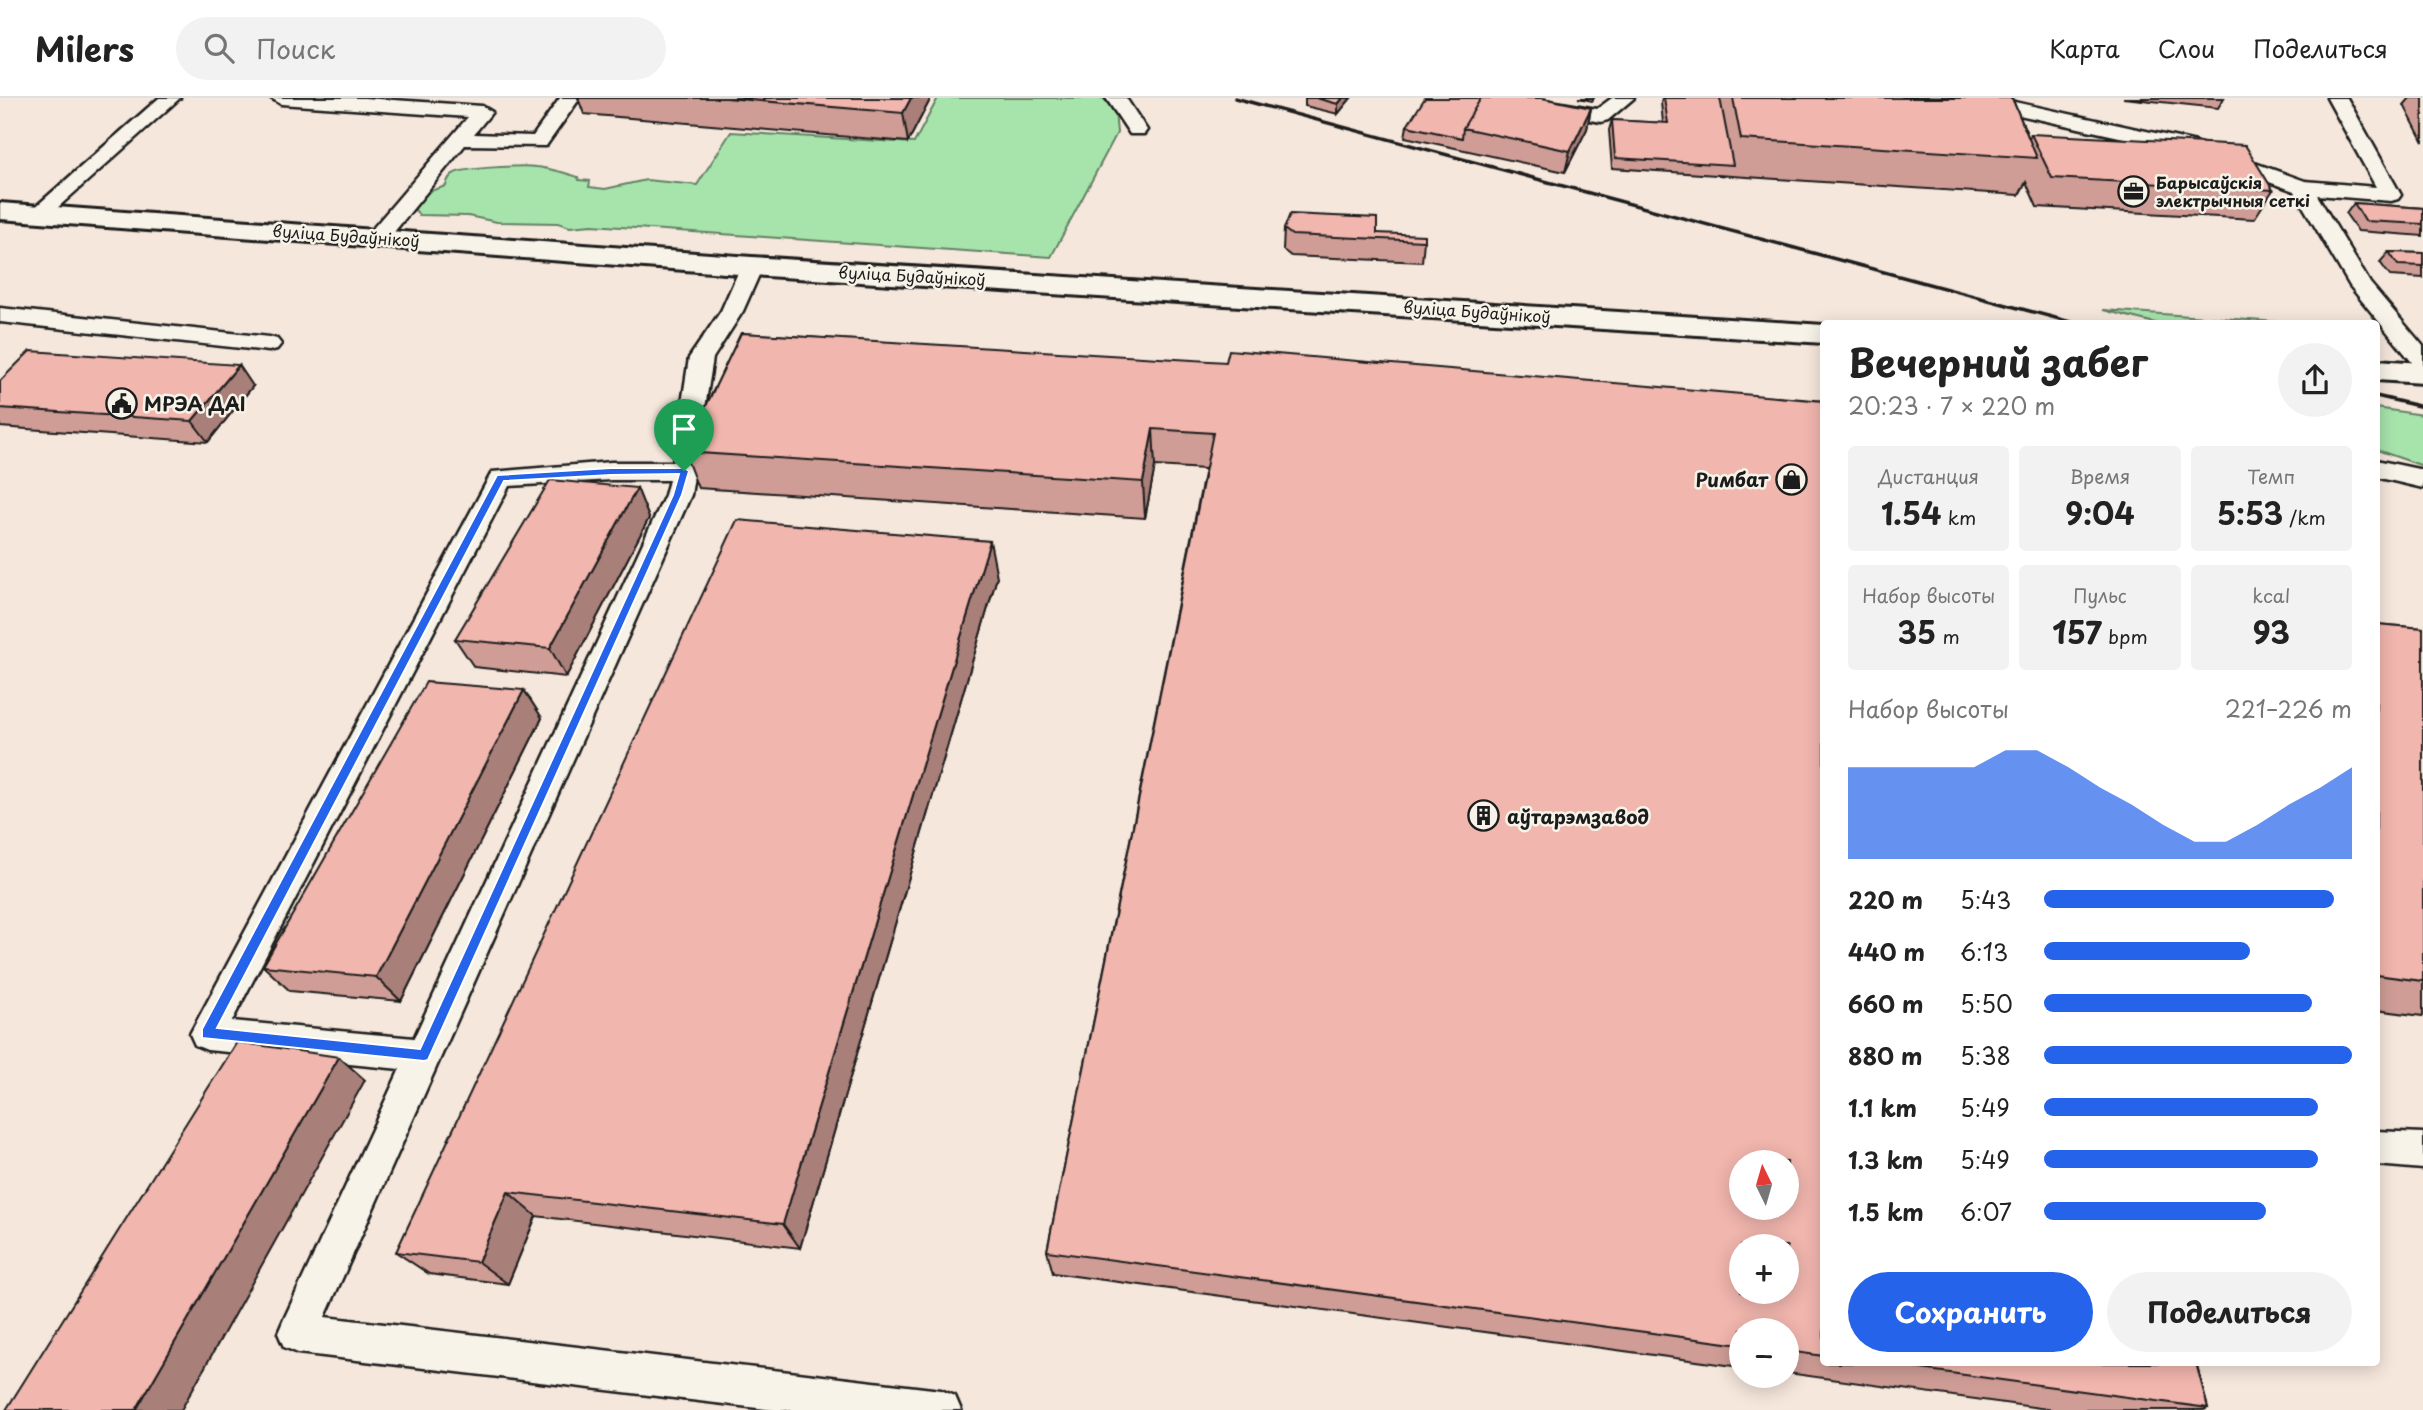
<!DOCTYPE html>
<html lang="ru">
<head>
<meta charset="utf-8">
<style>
  :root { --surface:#fff; --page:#f2f2f2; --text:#222; --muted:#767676; --line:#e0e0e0; --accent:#2563eb }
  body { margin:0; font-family:"Playpen Sans",sans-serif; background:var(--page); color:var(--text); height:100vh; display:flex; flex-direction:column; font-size:26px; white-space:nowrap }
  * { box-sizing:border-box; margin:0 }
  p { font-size:23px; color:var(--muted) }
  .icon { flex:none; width:38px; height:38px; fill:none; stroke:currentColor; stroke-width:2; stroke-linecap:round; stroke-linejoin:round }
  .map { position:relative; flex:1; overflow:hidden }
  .side { position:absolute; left:1820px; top:222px; width:560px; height:1046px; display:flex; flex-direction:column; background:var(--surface); border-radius:7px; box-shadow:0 4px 18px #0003 }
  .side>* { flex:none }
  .needle { width:46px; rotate:355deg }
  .tools { position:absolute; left:1729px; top:1052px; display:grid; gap:14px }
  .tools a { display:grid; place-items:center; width:70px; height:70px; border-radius:50%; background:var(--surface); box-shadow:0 4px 18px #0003; font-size:35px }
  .pin { position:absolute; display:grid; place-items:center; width:60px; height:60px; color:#fff; margin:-72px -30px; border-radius:50% 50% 50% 0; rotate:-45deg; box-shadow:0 0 7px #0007 }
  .pin .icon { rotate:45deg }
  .round { display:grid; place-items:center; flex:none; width:74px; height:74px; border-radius:37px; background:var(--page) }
  .headline { display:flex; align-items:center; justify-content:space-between; height:119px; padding:0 28px }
  h1 { font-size:38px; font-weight:700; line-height:52px }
  .stats { display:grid; grid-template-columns:repeat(3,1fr); gap:10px; height:119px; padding:7px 28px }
  .stats div { display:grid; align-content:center; border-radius:7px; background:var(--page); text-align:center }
  .stats b { font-size:30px; font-weight:700 }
  .stats small { font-size:19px; font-weight:400 }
  .stats p { font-size:19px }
  .chart { height:196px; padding:14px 28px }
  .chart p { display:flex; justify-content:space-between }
  .chart svg { width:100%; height:126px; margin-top:7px; fill:var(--accent); opacity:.7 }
  .action { display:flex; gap:14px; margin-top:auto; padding:14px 28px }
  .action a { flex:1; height:80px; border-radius:42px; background:var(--accent); color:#fff; font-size:28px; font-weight:700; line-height:80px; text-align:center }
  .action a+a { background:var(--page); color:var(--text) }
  ul { padding:0 28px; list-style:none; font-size:23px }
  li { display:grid; grid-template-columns:112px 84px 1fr; align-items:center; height:52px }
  li i { height:18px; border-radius:9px; background:var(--accent) }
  header { display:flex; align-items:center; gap:42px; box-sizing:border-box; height:98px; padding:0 35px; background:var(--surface); border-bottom:2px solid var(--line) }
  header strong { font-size:33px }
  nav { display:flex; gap:38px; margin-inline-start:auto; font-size:24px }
  .search { width:490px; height:63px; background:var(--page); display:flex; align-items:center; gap:18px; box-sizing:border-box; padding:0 24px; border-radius:38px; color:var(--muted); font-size:26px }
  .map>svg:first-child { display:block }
  .green { fill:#a7e4ac; stroke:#628064; stroke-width:2 }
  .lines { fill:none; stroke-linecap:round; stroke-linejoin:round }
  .service-casing { stroke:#1c1c1c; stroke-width:5 }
  .secondary-casing { stroke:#1c1c1c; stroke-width:6 }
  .service { fill:#f7f3e8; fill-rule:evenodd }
  .secondary { fill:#f7f3e8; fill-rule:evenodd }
  .rail { stroke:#1c1c1c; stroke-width:3.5 }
  .wall { fill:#cf9d96; stroke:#1c1c1c; stroke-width:2 }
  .shaded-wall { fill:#a97f7a; stroke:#1c1c1c; stroke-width:2 }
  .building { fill:#f1b6ae; stroke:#1c1c1c; stroke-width:2; fill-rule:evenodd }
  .route { fill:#2563eb; stroke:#fff; stroke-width:2; fill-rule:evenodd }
  .labels { text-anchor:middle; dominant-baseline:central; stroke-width:5; stroke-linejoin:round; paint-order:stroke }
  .far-poi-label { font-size:16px; font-weight:bold; fill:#1c1c1c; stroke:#f7f3e8; text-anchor:start }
  .far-street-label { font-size:16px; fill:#1c1c1c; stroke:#f7f3e8 }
  .poi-label { font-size:19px; font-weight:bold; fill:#1c1c1c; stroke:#f7f3e8; text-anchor:start }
</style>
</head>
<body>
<header>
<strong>Milers</strong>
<div class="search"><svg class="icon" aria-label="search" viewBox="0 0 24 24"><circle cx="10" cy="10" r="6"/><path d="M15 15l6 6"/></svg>Поиск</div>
<nav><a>Карта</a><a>Слои</a><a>Поделиться</a></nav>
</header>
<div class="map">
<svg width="2423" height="1312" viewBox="0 0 2423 1312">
  <rect width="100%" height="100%" fill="#f6e7dc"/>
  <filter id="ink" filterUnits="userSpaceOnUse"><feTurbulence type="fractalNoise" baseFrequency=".0143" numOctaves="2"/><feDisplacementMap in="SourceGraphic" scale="14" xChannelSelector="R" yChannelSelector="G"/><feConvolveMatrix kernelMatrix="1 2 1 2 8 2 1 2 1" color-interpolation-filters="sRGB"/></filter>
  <g filter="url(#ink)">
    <path class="green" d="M938,0H1103L1115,13L1117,35L1051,159L592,127L570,129L558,125L497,124L468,118L419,117L413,109L424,95L446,88C447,83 450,77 455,75C464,70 524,67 536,69C550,70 565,75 578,79L579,82L590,83L589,89L605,91L646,82L697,87L731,34L914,45Z
      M2103,212L2308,226H2159Z
      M2376,310L2423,317V368L2377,352Z"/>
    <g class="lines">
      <defs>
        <path id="service" d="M159,0H180L46,120H32L28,116L32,112Z
          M271,0H364L482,8L492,14L474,36L533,38L560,0H580L546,48L465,47L385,145H369L366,140L369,135L468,19L281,6Z
          M1106,0H1126L1147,32L1144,36H1130Z
          M1490,0H1533L1597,11L1612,0H1634L1608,22L1601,24L1500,6Z
          M1903,0H1975L2010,3L2196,44L2305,83L2376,89L2327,0H2347L2401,97L2398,101L2391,103L2317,97L2370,185L2423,248V270L2415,268L2350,188L2294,93L2183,53L2010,15L1913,6Z
          M752,161L760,163L763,168L743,213L713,260L691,397L325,1219L941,1292L955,1298L961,1312H774L298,1255L284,1249L278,1235L284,1221L400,971L207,952L195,947L190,936L492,374L611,364H673L689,260L721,213L741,168L744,163ZM611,382H669L665,397L414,940L232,923L509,388Z
          M0,210L269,239L277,241L281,246L277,251L269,253L0,224Z
          M2376,362L2423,372V390L2376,379Z
          M2376,1033L2423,1035V1071L2376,1067Z"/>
        <path id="secondary" d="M0,105L752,159L1824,227V245L752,177L0,121Z
          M2376,262L2423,265V285L2376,282Z"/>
      </defs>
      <use href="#service" class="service-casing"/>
      <use href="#secondary" class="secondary-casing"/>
      <use href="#service" class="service"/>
      <use href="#secondary" class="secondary"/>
      <path class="rail" d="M1235,0L2078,226
        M2376,298L2423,309"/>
    </g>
    <path class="wall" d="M578,0H931L908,44L584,16Z
      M1305,0H1351L1338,16L1305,8Z
      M1578,0H1594L1592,3Z
      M1662,0H2012L2029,41L2031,36L2273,92L2254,121L2037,109L2026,84L2019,97L1612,70L1609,32L1612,22L1663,25L1661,4Z
      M2123,0H2224L2218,10Z
      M2410,0H2423V44L2404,7Z
      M1591,10L1587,31L1565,74L1405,39L1407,28Z
      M2354,105L2423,110V138L2358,133L2346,116Z
      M1284,131L1377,135L1424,143L1422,164L1291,158L1283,152Z
      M2389,154L2423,155V180L2390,178L2380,164Z
      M741,235L1824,303V1265H2196L2208,1310L2204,1312H2054L1787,1275V1232H1741V1269L1053,1175L1047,1153L1205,371L1155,368L1145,420L698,390L684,354Z
      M0,283L253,288L208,344L0,329Z
      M637,390L649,420L566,579L474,569L455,541Z
      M997,479L800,1150L536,1118L508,1186L429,1176L396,1154Z
      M2376,526L2423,530V918L2376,912Z
      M524,592L542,620L401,903L290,893L263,868Z"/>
    <path class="shaded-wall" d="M911,0H931L908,44L903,15Z
      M1343,0H1351L1338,16V6Z
      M1591,10L1587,31L1565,74L1570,53Z
      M239,267L253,288L208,344L192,323Z
      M1153,331L1155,368L1145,420L1143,384Z
      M637,390L649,420L566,579L550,550Z
      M990,443L997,479L800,1150L783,1126Z
      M524,592L542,620L401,903L376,879Z
      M339,959L365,982L181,1312H136Z
      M508,1094L536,1118L508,1186L478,1164Z"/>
    <path class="building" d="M726,0H911L903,15Z
      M1316,0H1343L1338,6Z
      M1425,0H1481L1463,30L1462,40L1407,28Z
      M1481,0H1542L1591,10L1570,53L1463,30Z
      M1664,0H1720L1733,67L1615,60L1612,22L1668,25Z
      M1733,0H2012L2037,60L1741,41Z
      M2031,36L2245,47L2273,92L2052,80Z
      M2354,105L2423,110V126L2365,123Z
      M1290,116L1377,120V135L1424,137V143L1292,137L1284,131Z
      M2389,154L2423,155V168L2398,167Z
      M741,235L1226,264L1229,252L1824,303V1258L1787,1253V1232H1741V1247L1047,1153L1213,335L1153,331L1143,384L684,354ZM1741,1064H1787V1110H1741ZM1741,1148H1787V1194H1741Z
      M30,253L239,267L192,323L0,310V283Z
      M550,382L637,390L550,550L455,541Z
      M737,422L990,443L783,1126L508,1094L478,1164L396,1154Z
      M2376,526L2423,530V883L2376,877Z
      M426,584L524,592L376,879L263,868Z
      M237,944L339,959L136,1312H6Z
      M1877,1265H2196L2208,1310Z"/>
  </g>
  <path class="route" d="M611,370H684L689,373L682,397L428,962L424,963L202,940V931L497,377ZM679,376L673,397L420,951L217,930L504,383L611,377Z"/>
  <defs>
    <symbol id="office-ring" viewBox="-11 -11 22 22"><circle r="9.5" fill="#f7f3e8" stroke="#1c1c1c" stroke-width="1.5"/><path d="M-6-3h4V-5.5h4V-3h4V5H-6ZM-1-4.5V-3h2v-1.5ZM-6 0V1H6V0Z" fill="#1c1c1c"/></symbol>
    <symbol id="civic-ring" viewBox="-11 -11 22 22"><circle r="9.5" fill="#f7f3e8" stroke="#1c1c1c" stroke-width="1.5"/><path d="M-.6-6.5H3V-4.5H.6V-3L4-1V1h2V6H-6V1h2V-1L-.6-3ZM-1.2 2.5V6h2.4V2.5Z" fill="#1c1c1c"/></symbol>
    <symbol id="shop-ring" viewBox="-11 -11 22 22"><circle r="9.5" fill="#f7f3e8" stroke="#1c1c1c" stroke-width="1.5"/><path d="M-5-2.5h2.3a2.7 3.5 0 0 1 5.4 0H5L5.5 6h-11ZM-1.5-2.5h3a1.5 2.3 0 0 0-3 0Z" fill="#1c1c1c"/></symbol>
    <symbol id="building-ring" viewBox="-11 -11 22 22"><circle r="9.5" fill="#f7f3e8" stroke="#1c1c1c" stroke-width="1.5"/><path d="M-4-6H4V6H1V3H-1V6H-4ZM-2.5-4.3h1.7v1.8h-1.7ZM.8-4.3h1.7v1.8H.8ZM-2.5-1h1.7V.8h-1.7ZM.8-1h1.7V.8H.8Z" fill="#1c1c1c"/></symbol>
  </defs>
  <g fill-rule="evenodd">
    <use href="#office-ring" x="2116" y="76" width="35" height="35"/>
    <use href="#civic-ring" x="104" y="288" width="35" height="35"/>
    <use href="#shop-ring" x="1774" y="364" width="35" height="35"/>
    <use href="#building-ring" x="1466" y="700" width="35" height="35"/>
  </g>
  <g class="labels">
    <g class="far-poi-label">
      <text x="2156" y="84">Барысаўскія<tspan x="2156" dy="18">электрычныя сеткі</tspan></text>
    </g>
    <g class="far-street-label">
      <text transform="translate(346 137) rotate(4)">вуліца Будаўнікоў</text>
      <text transform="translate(912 177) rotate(3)">вуліца Будаўнікоў</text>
      <text transform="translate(1477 213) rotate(4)">вуліца Будаўнікоў</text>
    </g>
    <g class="poi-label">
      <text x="144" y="305">МРЭА ДАІ</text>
      <text x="1768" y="381" text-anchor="end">Римбат</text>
      <text x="1507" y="718">аўтарэмзавод</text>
    </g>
  </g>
</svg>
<div class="tools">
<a><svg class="needle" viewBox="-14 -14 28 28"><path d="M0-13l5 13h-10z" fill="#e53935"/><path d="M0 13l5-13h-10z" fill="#767676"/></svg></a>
<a>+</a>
<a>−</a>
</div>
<div class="pin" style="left:684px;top:373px;background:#1e9e55"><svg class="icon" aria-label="arrive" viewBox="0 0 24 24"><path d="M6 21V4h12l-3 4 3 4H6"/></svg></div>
<section class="side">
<div class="headline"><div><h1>Вечерний забег</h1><p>20:23 · 7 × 220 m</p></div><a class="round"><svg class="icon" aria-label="share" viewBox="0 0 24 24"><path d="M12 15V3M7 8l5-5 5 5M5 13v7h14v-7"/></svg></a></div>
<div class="stats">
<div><p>Дистанция</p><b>1.54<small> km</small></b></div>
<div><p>Время</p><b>9:04</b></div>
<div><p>Темп</p><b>5:53<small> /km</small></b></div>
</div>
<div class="stats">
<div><p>Набор высоты</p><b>35<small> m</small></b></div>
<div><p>Пульс</p><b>157<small> bpm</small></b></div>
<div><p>kcal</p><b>93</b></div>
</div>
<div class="chart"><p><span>Набор высоты</span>221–226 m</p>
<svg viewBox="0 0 160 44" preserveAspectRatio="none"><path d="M0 44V12L10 12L20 12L30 12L40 12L50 6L60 6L70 12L80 19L90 25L100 32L110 38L120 38L130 32L140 25L150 19L160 12V44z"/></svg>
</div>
<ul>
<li><b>220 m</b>5:43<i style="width:94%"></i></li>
<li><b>440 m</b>6:13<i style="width:67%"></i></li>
<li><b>660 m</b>5:50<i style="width:87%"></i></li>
<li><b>880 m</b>5:38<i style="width:100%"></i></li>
<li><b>1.1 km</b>5:49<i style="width:89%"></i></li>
<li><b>1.3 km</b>5:49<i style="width:89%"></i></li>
<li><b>1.5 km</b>6:07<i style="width:72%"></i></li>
</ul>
<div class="action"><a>Сохранить</a><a>Поделиться</a></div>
</section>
</div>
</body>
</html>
